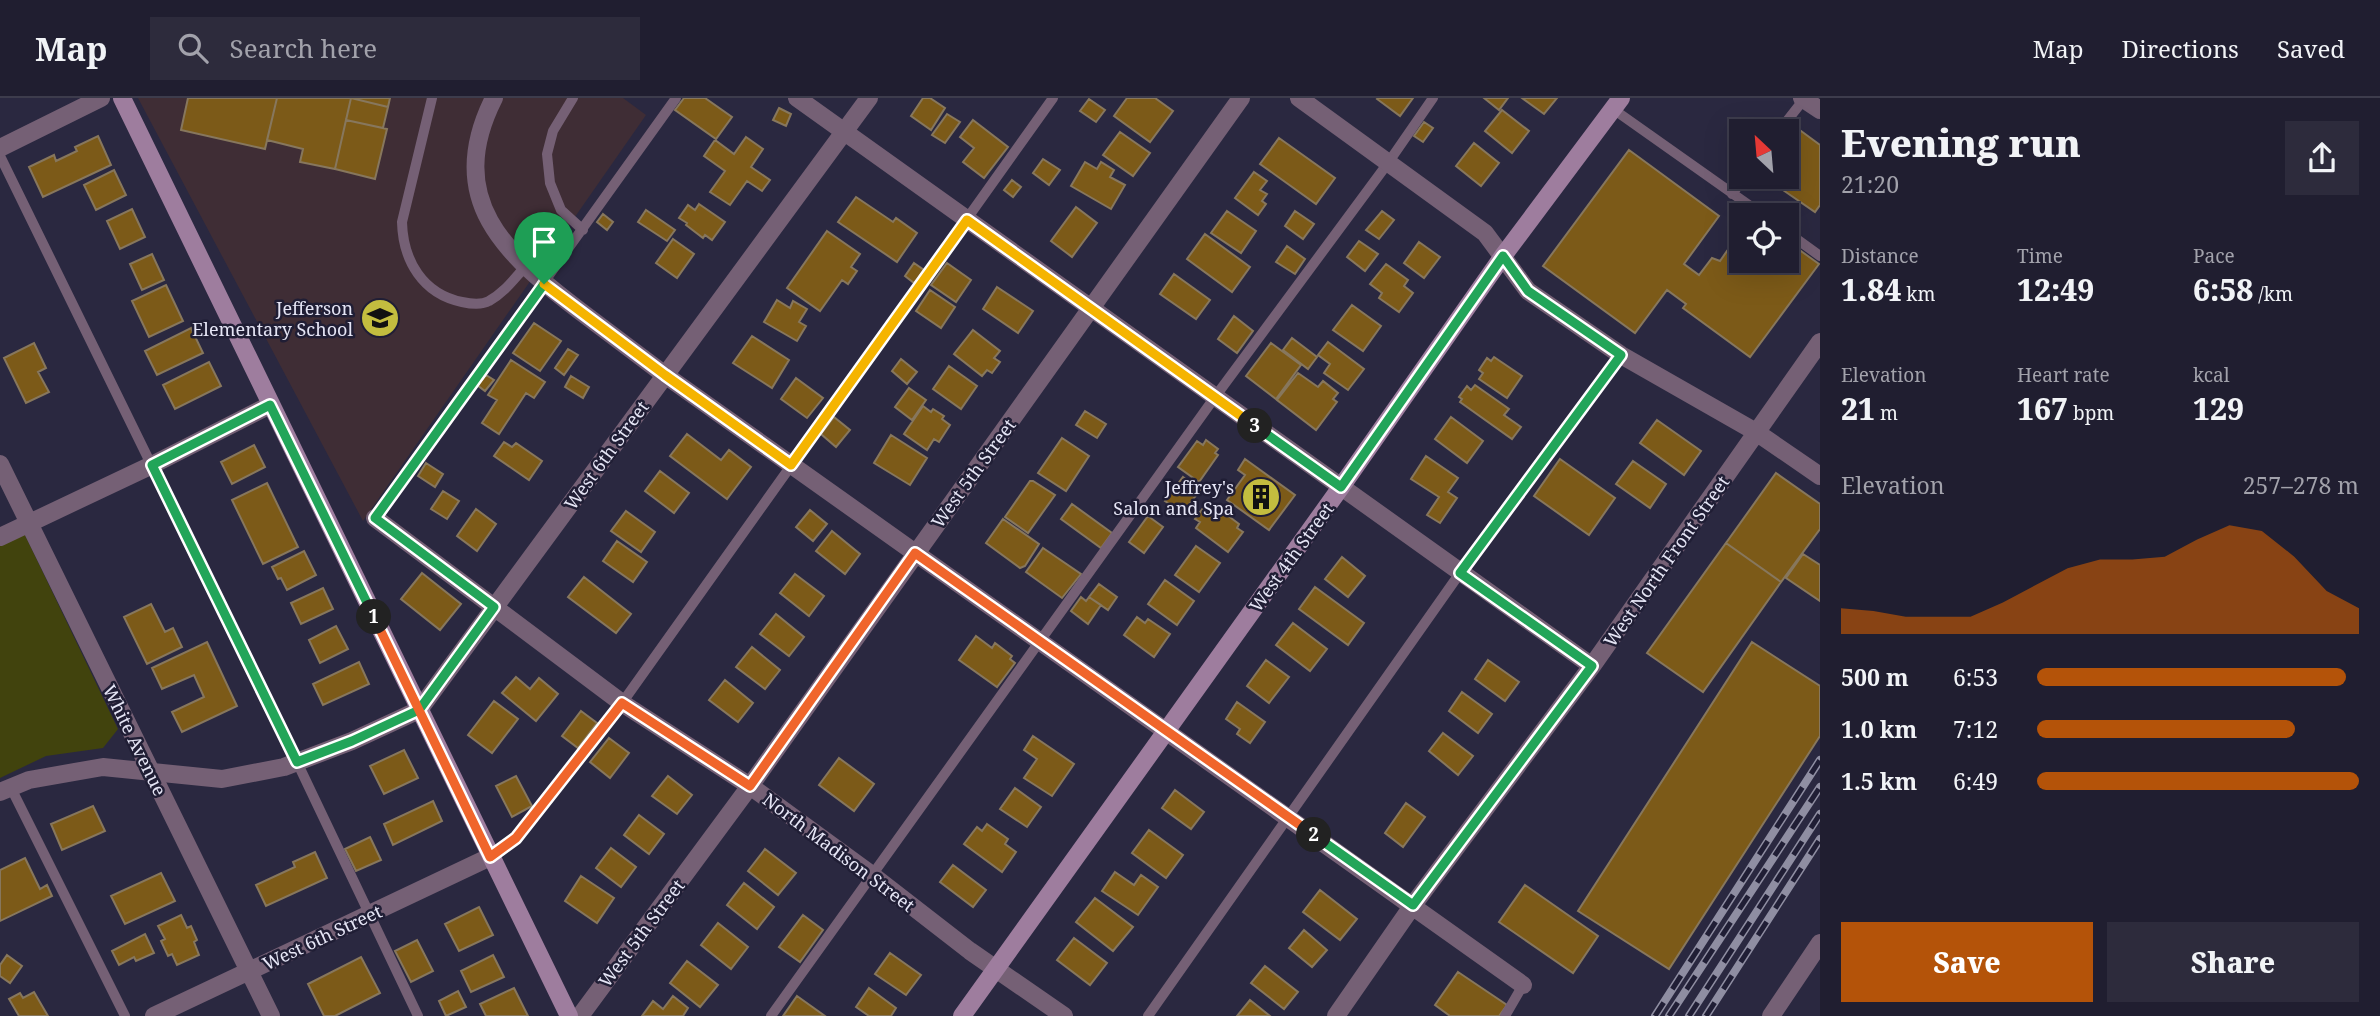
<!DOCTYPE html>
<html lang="en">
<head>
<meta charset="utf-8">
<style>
  :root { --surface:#201e30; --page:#2d2b3c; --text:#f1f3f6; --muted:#a2a2ab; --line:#3d3c4c; --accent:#b45309 }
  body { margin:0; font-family:"Noto Serif",serif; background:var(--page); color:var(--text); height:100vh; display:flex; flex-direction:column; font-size:26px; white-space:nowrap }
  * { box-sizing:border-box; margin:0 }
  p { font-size:23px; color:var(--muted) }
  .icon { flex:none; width:38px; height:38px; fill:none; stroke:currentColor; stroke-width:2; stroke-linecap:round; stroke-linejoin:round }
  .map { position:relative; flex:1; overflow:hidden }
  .side { display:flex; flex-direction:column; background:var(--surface); width:560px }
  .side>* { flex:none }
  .needle { width:46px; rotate:334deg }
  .buttons { position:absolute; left:1729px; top:21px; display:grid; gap:14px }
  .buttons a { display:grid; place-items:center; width:70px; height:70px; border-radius:0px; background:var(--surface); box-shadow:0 7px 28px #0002,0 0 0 2px var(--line); font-size:35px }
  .pin { position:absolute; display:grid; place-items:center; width:60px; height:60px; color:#fff; margin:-72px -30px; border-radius:50% 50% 50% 0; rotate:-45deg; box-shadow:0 0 7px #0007 }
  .pin .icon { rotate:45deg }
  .km { position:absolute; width:35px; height:35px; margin:-18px; border-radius:50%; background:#222; color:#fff; font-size:19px; line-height:35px; text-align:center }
  .round { display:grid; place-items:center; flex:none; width:74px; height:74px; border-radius:0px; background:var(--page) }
  .summary { display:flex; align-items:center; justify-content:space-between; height:119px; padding:0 21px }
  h1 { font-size:38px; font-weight:800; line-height:52px }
  .metrics { display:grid; grid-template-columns:repeat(3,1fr); gap:10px; height:119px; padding:7px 21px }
  .metrics div { display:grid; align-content:center }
  .metrics b { font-size:30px; font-weight:800 }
  .metrics small { font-size:19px; font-weight:400 }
  .metrics p { font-size:19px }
  .chart { height:196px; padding:14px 21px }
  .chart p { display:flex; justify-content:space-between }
  .chart svg { width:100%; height:126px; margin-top:7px; fill:var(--accent); opacity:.7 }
  .primary-button { display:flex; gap:14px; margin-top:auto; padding:14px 21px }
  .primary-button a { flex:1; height:80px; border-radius:0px; background:var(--accent); color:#fff; font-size:28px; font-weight:800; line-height:80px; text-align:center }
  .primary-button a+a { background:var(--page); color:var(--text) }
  ul { padding:0 21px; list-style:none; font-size:23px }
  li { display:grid; grid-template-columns:112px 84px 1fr; align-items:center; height:52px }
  li i { height:18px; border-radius:9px; background:var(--accent) }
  header { display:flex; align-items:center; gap:42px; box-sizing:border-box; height:98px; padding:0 35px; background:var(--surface); border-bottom:2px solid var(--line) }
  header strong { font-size:33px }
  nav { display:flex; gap:38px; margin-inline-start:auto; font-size:24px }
  .search { width:490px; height:63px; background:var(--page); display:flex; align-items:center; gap:18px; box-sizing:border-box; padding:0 24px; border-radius:0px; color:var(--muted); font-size:26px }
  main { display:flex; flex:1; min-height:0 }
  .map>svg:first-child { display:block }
  .education { fill:#3f2d35 }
  .green { fill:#41430d }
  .building { fill:#7c5a18; stroke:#87775d; stroke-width:2 }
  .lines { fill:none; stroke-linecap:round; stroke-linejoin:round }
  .service { stroke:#756075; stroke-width:10 }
  .minor { stroke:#756075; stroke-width:18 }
  .tertiary { stroke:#756075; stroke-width:18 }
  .secondary { stroke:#9e7d9e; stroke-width:18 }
  .rail-casing { stroke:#8f8ea2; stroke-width:8 }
  .rail { stroke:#201e35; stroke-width:5; stroke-dasharray:16; stroke-linecap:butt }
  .split-1-casing { stroke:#fff; stroke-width:14 }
  .split-2-casing { stroke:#fff; stroke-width:14 }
  .split-3-casing { stroke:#fff; stroke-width:14 }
  .split-4-casing { stroke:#fff; stroke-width:14 }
  .split-1 { stroke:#22a559; stroke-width:9 }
  .split-2 { stroke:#f0652b; stroke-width:9 }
  .split-3 { stroke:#22a559; stroke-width:9 }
  .split-4 { stroke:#f5b400; stroke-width:9 }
  .labels { text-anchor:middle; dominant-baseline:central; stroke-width:5; stroke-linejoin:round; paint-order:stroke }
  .poi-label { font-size:18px; fill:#e5e5f5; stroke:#201e35; text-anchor:end }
  .street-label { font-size:18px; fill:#e5e5f5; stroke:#201e35 }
</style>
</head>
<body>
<header>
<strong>Map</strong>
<div class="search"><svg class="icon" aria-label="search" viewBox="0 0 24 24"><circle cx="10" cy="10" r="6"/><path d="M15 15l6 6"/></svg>Search here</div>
<nav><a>Map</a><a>Directions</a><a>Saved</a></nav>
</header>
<main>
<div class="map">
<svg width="1820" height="918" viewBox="0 0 1820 918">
  <rect width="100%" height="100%" fill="#2a2840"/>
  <path class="education" d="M138,0H623L646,17L363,423Z"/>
  <path class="green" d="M24,435L118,631L103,650L46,658L0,680V447Z"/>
  <path class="building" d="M188,0H277L265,51L181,32Z
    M277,0H351L335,71L300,64L303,51L267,42Z
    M351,0L388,9L383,30L346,22Z
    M351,0H390L388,9Z
    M684,0H705L732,19L716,41L675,12Z
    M923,0H930L945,10L931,32L911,18Z
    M1127,0H1155L1173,13L1150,44L1114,18Z
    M1378,0H1413L1400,18L1377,1Z
    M1484,0H1508L1499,12Z
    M1522,0H1557L1544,16Z
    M1089,1L1105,12L1096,24L1080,13Z
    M779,10L791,16L786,28L773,22Z
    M1502,12L1529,33L1512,55L1485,33Z
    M947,16L960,24L945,45L932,37Z
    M346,22L387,31L375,81L335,71Z
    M973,22L1008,49L984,80L963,64L974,50L960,39Z
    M1424,24L1433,30L1423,44L1414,38Z
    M1797,30L1820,47V107L1815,114L1764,79H1787V44Z
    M1120,34L1150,55L1133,78L1103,57Z
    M98,38L111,67L43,99L29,69L54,57L56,63L77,53L75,49Z
    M746,39L763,51L751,69L770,82L762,93L747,83L730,107L710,94L725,73L704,58L715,42L734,56Z
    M1279,40L1335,80L1316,106L1260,66Z
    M1474,45L1499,65L1481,88L1456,68Z
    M1629,52L1719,118L1684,166L1699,177L1712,160L1720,163L1727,153L1741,163H1787V143L1819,166L1750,259L1683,210L1686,206L1667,192L1635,235L1543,168Z
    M1043,61L1060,72L1049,87L1033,75Z
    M1085,64L1097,71L1101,64L1114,72L1110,79L1125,87L1111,111L1071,88Z
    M114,72L126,97L96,112L84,87Z
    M1254,74L1267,83L1260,92L1267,96L1262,103L1266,106L1258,117L1235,100Z
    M1012,82L1021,89L1013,99L1004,92Z
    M856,99L893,124L896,120L917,135L897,164L838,124Z
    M699,106L725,124L712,142L705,137L703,140L686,127L687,125L679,120L688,107L695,112Z
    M1076,109L1097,125L1072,159L1051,143Z
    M132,111L145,139L120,151L107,123Z
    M646,112L675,132L667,143L638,124Z
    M1227,113L1256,133L1241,155L1211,135Z
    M1295,113L1314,126L1303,141L1285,128Z
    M1382,113L1394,122L1379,141L1366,132Z
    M603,116L613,124L607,132L597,124Z
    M827,133L860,156L851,169L857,173L848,186L842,182L820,213L787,190Z
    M1205,136L1250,169L1232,194L1187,161Z
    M673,141L694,156L677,180L656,165Z
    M1359,143L1378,156L1365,173L1347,159Z
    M1419,144L1440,159L1424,180L1404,165Z
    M1287,148L1305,161L1295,176L1276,164Z
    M152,156L164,182L142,192L130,166Z
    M914,165L924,172L914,185L905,178Z
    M947,165L971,182L956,204L931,187Z
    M1386,166L1408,182L1404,188L1413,195L1399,214L1379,200L1382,195L1370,186Z
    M1174,176L1210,202L1196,221L1160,196Z
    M166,187L183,223L149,239L132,203Z
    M997,189L1033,213L1018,235L983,211Z
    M930,192L955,209L941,230L916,213Z
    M777,202L790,210L793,203L807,211L799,224L806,228L797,243L764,224Z
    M1352,207L1381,228L1363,253L1333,232Z
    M1234,218L1253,233L1237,255L1218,241Z
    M534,225L561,243L540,273L513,255Z
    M191,230L203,255L157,277L145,253Z
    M973,232L1000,253L994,260L1000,264L992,275L987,272L982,278L954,256Z
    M752,238L789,262L772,290L733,265Z
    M1292,240L1317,259L1308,271L1283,252Z
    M1328,244L1364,271L1348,292L1324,275L1330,266L1318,257Z
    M34,245L46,270L38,274L49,294L26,305L4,260Z
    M1271,245L1301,267L1276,301L1246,278Z
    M568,251L578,257L564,277L555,270Z
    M1494,259L1522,278L1507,300L1479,281L1483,275L1479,272L1487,260L1491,263Z
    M901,261L917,274L907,286L892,273Z
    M511,262L545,284L534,300L526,295L499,336L482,325L497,302L488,297Z
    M209,264L221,288L175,311L163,287Z
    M949,268L977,288L961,311L933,291Z
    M1298,275L1318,289L1323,283L1338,295L1333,301L1337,304L1316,332L1277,302Z
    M486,277L494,282L485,293L477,287Z
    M571,278L589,289L583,300L565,289Z
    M796,280L823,300L807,320L781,301Z
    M1475,287L1509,311L1504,317L1521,329L1512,341L1460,304L1462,301L1459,299L1467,288L1471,292Z
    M909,290L926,302L912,322L895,309Z
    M923,308L931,314L933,311L944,318L942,321L950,327L939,344L934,341L927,352L904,336Z
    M1085,313L1106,326L1097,340L1076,327Z
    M834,319L850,332L836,349L821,336Z
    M1451,319L1483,343L1467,365L1435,341Z
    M1657,322L1701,353L1684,377L1640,345Z
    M687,336L721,362L729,352L751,369L727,401L670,358Z
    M891,337L927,360L910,387L874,365Z
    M1062,340L1089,358L1066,393L1038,375Z
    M1206,342L1218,351L1215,355L1218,357L1199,384L1178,369L1197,343L1203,347Z
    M504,344L512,349L516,345L542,363L529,382L494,358Z
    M254,347L265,369L232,386L221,364Z
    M1426,358L1458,380L1448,394L1457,400L1440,425L1427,417L1439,399L1411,381Z
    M1245,361L1295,397L1269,432L1227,402L1245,377L1238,372Z
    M1560,361L1615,400L1589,437L1534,398Z
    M1633,363L1666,386L1650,410L1616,386Z
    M426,365L443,376L435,389L418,378Z
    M660,373L689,395L674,415L645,393Z
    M1776,375L1820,406V431L1781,484L1726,445Z
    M1183,379L1200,392L1183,415L1165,403Z
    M1030,383H1033L1055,397L1028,435L1005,419Z
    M267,385L298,449L263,466L232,402Z
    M443,393L459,403L447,421L431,411Z
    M1072,406L1112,435L1101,450L1061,421Z
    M1206,406L1221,417L1223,414L1239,426L1237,430L1243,434L1228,454L1196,430L1200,424L1195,421Z
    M476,411L496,426L477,453L457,438Z
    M810,412L827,426L813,443L796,429Z
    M626,413L655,434L641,454L611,433Z
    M1148,418L1163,429L1144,455L1129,444Z
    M1003,421L1039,446L1025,468L1020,470L986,445Z
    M832,433L860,456L845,476L816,453Z
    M617,443L647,464L633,484L603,463Z
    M1726,445L1781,484L1703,594L1647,555Z
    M1196,448L1220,465L1199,494L1175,477Z
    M1043,450L1081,476L1062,500L1026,474Z
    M304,453L316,477L287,492L281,480L278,481L272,469Z
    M1803,456L1820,467V503L1786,480Z
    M1342,459L1365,478L1348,499L1325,481Z
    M422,475L461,506L440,532L401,501Z
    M795,476L824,498L809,518L780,495Z
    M584,479L631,516L616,535L568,499Z
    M1165,482L1194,503L1177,527L1148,506Z
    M1099,486L1117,499L1108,512L1089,499Z
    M1315,489L1364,525L1348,547L1299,511Z
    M323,490L333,511L301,526L291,505Z
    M1081,499L1086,503L1089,499L1101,507L1088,526L1071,513Z
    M151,506L165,534L173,530L182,549L147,566L124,519Z
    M776,516L804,539L789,558L760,536Z
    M1137,519L1145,525L1148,521L1170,536L1154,559L1124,537Z
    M1293,525L1327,551L1310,573L1276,547Z
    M336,528L348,551L320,565L309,542Z
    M976,538L992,550L995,545L1012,558L1010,561L1015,565L997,589L959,562Z
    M207,544L237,608L182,634L172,614L204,599L194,577L162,591L152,570Z
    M1752,544L1820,588V638L1669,871L1578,813Z
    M752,549L780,572L765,591L736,569Z
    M1266,562L1289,579L1269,605L1247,588Z
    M1488,562L1519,584L1505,603L1475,581Z
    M359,564L369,586L323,607L313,586Z
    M516,579L530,591L539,580L558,596L536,623L502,595Z
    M725,582L753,605L738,624L709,602Z
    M1462,594L1492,616L1478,635L1449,613Z
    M494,603L518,621L492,655L468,637Z
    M1237,604L1265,624L1250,645L1237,636L1240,631L1226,621Z
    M581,613L597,625L578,650L562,638Z
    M1443,635L1473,658L1458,677L1429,653Z
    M1033,638L1074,666L1052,698L1024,680L1037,661L1024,652Z
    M609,640L629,655L610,680L590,664Z
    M404,652L418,680L384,696L370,668Z
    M839,660L874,686L854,713L819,687Z
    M516,678L532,708L512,719L496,688Z
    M668,678L692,697L677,716L652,698Z
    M1015,690L1041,709L1027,729L1000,711Z
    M1175,692L1204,714L1191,731L1162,710Z
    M433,703L442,723L393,747L384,726Z
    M1406,705L1425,719L1403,749L1385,735Z
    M93,708L105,733L62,752L51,726Z
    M639,717L664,736L649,756L624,737Z
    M987,726L1008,741L1005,746L1016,754L1002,774L964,746L977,729L982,733Z
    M1149,732L1183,757L1166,780L1132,755Z
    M370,739L381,762L356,773L345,751Z
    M611,750L636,769L621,789L596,770Z
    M765,751L796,775L778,797L748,773Z
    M315,754L327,780L266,808L256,787L295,769L293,764Z
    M25,760L40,791L47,787L52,798L0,823V772Z
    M953,767L986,792L973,809L940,784Z
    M1115,774L1134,787L1141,777L1158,789L1138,817L1102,793Z
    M161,775L175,803L125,826L111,798Z
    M581,778L614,800L597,825L565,803Z
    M744,785L774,809L757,831L727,807Z
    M1525,787L1598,838L1573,875L1499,824Z
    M1320,792L1357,821L1340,842L1303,814Z
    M1095,800L1133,829L1113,853L1076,824Z
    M479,809L493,837L459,853L445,826Z
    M181,817L187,830L191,828L197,842L194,844L199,857L177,867L172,856L168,858L161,843L165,841L158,828Z
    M803,817L823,832L800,864L779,849Z
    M718,825L748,849L731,871L701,847Z
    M1304,832L1327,852L1312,869L1289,850Z
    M145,836L154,855L136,863L134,859L119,867L112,853Z
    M1074,840L1107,865L1090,887L1057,862Z
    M417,842L433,873L411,884L395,853Z
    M890,855L921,877L906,897L875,876Z
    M7,857L22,868L10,885L0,878V867Z
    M493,857L504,879L471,894L461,873Z
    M361,859L380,895L335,918H324L308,886Z
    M687,863L718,887L700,909L670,885Z
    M1265,868L1298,894L1284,911L1251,885Z
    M1458,874L1507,907L1499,918H1450L1435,907Z
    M514,890L528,918H486L480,906Z
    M869,890L896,910L891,918H869L856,909Z
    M458,893L466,909L446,918L439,903Z
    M34,894L48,918H19L9,901L20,895L23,900Z
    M673,898L688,910L683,918H642L653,903L663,911Z
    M797,898L825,918H783Z
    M1250,902L1270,918H1237Z"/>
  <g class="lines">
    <path class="service" d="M432,0L402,124C403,163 423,196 462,204C471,206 482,207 489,203C504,195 514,181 525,169
      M573,0L553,33L547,56L550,85L561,112L583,132
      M1613,11L1763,117
      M1779,33L1805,0
      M0,58L297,664L418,918
      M1732,96L1745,79
      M1787,134L1820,158
      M375,420L676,0
      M11,690L125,918
      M490,759L516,740L622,605L1053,0
      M771,918L1215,299L1388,65L1433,0
      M1148,918L1460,475L1621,257
      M1505,918L1523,887"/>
    <path class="minor" d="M494,0C443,101 505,156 580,213C608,234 637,256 665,277L1523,887
      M797,0L1592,568
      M1299,0L1485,135L1528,193L1621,257L1756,334L1820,378
      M1802,0L1820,12
      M0,50L101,0
      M0,366L271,918
      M375,420L622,605L750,688L872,777L970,853L1064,918
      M0,439L152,367L270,307
      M419,612L869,0
      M154,918L490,759
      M580,918L750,688L1241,0
      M1336,918L1413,807L1592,568L1820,244
      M1771,918L1820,845"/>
    <path class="tertiary" d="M0,694L29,682L103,669L222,681L284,669L352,643L419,612"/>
    <path class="secondary" d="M122,0L569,918
      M962,918L1341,389L1503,158L1621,0"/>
    <defs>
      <path id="rail" d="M1655,918L1820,662
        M1669,918L1820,689
        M1689,918L1820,716
        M1706,918L1820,741"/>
    </defs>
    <use href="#rail" class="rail-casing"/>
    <use href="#rail" class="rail"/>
  </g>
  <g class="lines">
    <defs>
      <path id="split-1" d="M374,519L270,307L152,367L297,664L352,643L419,612L494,509L375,420L544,186"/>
      <path id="split-2" d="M374,519L490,759L516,740L622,605L750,688L915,455L1314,737"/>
      <path id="split-3" d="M1255,328L1341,389L1503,158L1528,193L1621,257L1460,475L1592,568L1413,807L1314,737"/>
      <path id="split-4" d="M544,186L665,277L791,367L967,122L1255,328"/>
    </defs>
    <use href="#split-1" class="split-1-casing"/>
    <use href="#split-2" class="split-2-casing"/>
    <use href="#split-3" class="split-3-casing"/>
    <use href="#split-4" class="split-4-casing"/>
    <use href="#split-1" class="split-1"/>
    <use href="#split-2" class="split-2"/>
    <use href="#split-3" class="split-3"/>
    <use href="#split-4" class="split-4"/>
  </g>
  <defs>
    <symbol id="school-disc" viewBox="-11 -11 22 22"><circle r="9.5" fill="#c3bd3f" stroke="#201e35"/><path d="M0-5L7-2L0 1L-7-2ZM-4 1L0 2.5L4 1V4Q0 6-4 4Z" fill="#111"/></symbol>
    <symbol id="building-disc" viewBox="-11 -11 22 22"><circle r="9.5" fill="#c3bd3f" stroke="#201e35"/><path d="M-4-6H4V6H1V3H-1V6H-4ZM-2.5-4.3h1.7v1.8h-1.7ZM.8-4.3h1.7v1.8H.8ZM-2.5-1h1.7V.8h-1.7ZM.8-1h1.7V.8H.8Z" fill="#111"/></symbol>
  </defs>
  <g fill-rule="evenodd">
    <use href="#school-disc" x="358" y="198" width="44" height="44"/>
    <use href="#building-disc" x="1239" y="377" width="44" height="44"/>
  </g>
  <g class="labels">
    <g class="poi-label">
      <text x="353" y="210">Jefferson<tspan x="353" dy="21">Elementary School</tspan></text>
      <text x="1234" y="389">Jeffrey's<tspan x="1234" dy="21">Salon and Spa</tspan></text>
    </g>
    <g class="street-label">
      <text transform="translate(606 357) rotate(-54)">West 6th Street</text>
      <text transform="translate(973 375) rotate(-54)">West 5th Street</text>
      <text transform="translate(1291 459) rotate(-54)">West 4th Street</text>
      <text transform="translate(1666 463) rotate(-55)">West North Front Street</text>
      <text transform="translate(135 642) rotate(64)">White Avenue</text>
      <text transform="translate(839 754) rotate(37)">North Madison Street</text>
      <text transform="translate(641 835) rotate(-53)">West 5th Street</text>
      <text transform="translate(322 839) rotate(-25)">West 6th Street</text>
    </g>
  </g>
</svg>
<div class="buttons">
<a><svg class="needle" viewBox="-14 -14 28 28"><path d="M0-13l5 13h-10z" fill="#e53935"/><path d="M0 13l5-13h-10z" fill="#a2a2ab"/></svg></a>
<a><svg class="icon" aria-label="locate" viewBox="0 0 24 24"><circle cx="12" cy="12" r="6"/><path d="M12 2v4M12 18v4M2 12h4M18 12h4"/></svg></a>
</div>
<div class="pin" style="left:544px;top:186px;background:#1e9e55"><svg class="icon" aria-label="arrive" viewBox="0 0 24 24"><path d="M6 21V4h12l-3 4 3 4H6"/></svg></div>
<b class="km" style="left:374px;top:519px">1</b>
<b class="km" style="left:1314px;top:737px">2</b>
<b class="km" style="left:1255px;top:328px">3</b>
</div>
<section class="side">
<div class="summary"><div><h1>Evening run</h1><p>21:20</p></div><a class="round"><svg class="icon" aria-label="share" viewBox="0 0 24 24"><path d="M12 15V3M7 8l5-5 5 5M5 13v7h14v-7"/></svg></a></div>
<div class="metrics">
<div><p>Distance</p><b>1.84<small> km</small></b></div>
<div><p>Time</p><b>12:49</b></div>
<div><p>Pace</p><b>6:58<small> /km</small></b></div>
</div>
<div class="metrics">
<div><p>Elevation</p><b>21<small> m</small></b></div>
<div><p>Heart rate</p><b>167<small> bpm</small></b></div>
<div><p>kcal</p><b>129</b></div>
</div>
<div class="chart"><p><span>Elevation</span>257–278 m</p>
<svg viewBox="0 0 160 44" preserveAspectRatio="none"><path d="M0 44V35L10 36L20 38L30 38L40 38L50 33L60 27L70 21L80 18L90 18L100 17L110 11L120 6L130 8L140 17L150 29L160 35V44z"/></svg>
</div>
<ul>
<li><b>500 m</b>6:53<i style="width:96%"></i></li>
<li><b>1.0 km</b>7:12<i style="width:80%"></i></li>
<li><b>1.5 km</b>6:49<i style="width:100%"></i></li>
</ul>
<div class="primary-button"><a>Save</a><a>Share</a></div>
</section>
</main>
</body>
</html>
